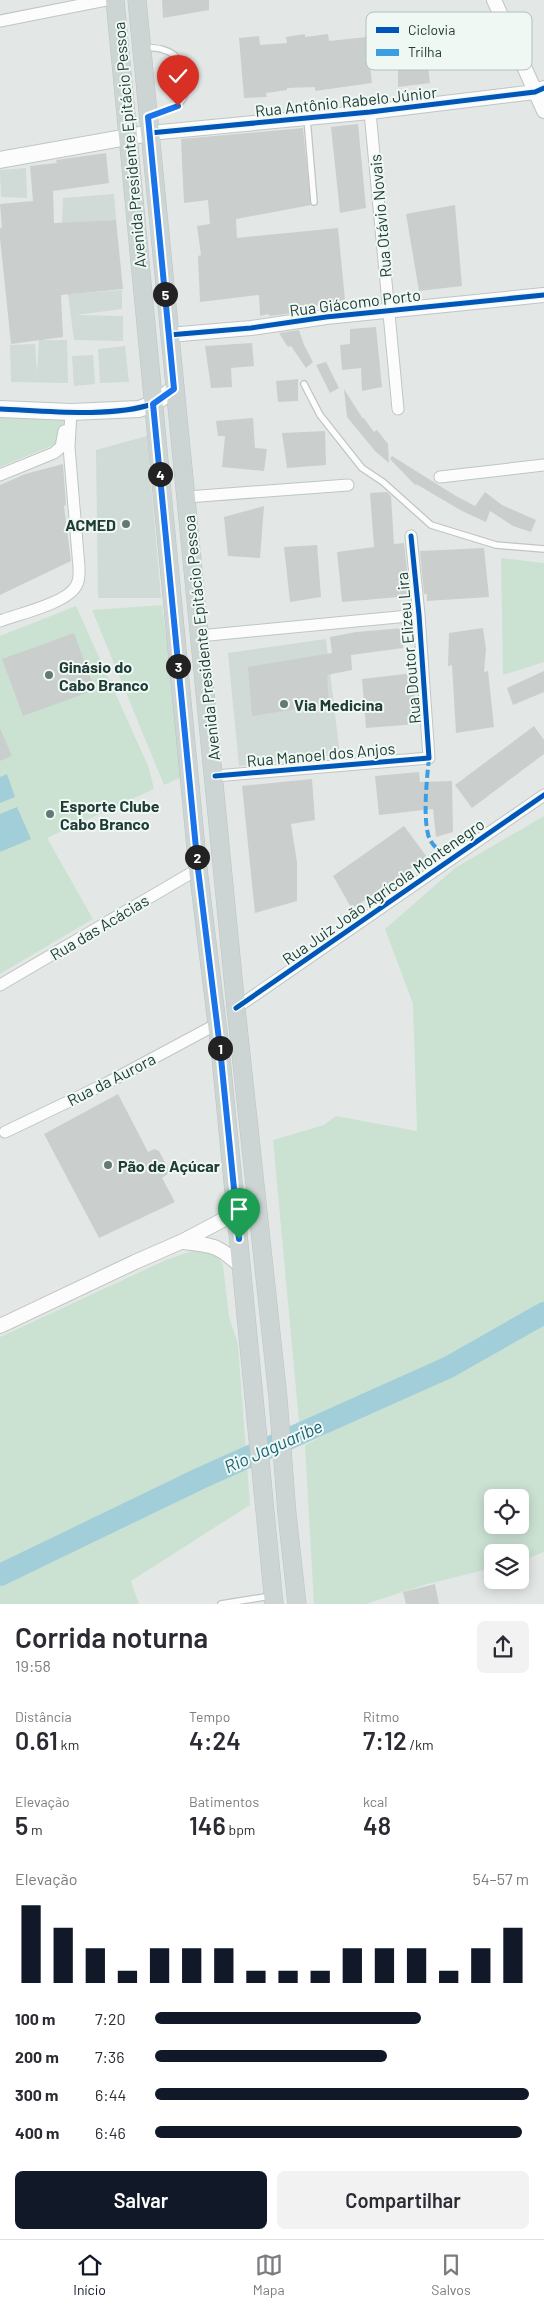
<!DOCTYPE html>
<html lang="pt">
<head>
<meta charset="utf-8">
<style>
  :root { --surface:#fff; --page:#f2f2f3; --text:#2b2b33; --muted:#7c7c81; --line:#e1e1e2; --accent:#111827 }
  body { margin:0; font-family:Barlow,sans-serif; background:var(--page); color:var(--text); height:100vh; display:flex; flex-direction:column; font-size:19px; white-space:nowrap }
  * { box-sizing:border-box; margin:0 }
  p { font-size:16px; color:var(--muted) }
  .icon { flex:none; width:28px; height:28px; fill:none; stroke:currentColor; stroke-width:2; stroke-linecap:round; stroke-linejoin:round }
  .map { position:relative; height:1604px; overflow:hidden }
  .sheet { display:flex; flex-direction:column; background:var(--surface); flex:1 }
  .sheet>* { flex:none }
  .fabs { position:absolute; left:484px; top:1489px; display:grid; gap:10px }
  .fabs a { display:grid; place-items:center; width:45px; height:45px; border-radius:8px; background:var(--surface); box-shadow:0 2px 12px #0003; font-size:25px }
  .pin { position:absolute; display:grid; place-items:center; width:42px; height:42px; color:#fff; margin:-51px -21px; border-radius:50% 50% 50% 0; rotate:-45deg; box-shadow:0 0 5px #0007 }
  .pin .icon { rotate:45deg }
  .km { position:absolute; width:25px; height:25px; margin:-12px; border-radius:50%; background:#222; color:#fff; font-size:14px; line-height:25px; text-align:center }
  .round { display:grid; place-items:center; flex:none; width:52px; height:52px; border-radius:8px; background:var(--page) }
  .head { display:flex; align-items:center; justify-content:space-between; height:85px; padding:0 15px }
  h1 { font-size:28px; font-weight:600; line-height:38px }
  .stats { display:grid; grid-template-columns:repeat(3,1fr); gap:8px; height:85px; padding:5px 15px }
  .stats div { display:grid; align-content:center }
  .stats b { font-size:25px; font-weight:600 }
  .stats small { font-size:14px; font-weight:400 }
  .stats p { font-size:14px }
  .chart { height:140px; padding:10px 15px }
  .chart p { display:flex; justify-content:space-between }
  .chart svg { width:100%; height:90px; margin-top:5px; stroke:var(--accent); stroke-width:6 }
  .primary-button { display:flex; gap:10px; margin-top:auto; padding:10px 15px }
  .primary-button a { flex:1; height:58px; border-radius:8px; background:var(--accent); color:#fff; font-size:20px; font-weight:600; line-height:58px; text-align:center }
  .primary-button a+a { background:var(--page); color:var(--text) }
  ul { padding:0 15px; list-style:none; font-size:16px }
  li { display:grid; grid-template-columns:80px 60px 1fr; align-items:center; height:38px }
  li i { height:12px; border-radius:6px; background:var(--accent) }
  .dock { display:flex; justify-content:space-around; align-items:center; height:70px; border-top:1px solid var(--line); background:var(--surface); font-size:14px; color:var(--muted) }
  .dock a { display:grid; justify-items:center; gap:2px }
  .dock .active { color:var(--accent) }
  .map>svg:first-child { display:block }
  .built { fill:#d0dad6 }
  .green { fill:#cbe2d3; fill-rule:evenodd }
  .water { fill:#a1ced9 }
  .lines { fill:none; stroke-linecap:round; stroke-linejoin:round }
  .river { stroke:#a1ced9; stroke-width:22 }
  .building { fill:#cacfcd }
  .service-casing { stroke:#c0c5c3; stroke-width:8 }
  .minor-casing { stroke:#c0c5c3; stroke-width:13 }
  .tertiary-casing { stroke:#c0c5c3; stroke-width:16 }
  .secondary-casing { stroke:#bec6c3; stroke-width:18 }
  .primary-casing { stroke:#bbc5c3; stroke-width:19 }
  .service { stroke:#fbfcfb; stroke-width:5.5 }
  .minor { stroke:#fbfcfb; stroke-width:11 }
  .tertiary { stroke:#fbfcfb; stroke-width:14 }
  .secondary { stroke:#fbfcfb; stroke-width:16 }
  .primary { stroke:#ccd5d3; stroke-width:18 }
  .quiet { stroke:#3c9ee2; stroke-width:4; stroke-dasharray:8 4; stroke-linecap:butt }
  .cycleway-casing { stroke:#f0f8f4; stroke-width:8 }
  .cycleway { stroke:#0057b8; stroke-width:5 }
  .route-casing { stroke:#fff; stroke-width:10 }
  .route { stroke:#1a73e8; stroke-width:6 }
  .poi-dot { fill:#647874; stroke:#f0f8f4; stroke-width:2 }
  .labels { text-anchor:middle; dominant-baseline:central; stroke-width:4; stroke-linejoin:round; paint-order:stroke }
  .street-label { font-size:16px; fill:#203c36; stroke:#f0f8f4 }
  .poi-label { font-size:16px; font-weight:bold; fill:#203c36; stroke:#f0f8f4; text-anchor:start }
  .water-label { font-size:18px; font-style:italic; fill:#18647a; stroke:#f0f8f4 }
  .key { fill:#f0f8f4; stroke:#b2c0bb; stroke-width:1 }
  .key-label { font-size:14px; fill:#203c36 }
</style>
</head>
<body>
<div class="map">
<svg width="544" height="1604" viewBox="0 0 544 1604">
  <rect width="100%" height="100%" fill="#e3e8e6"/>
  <path class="built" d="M26,168L27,198L1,197L0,170Z
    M114,194L116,220L62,223L63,198Z
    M122,290V309L76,315L123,316V341L74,340L68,294Z
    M39,340H67L68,383L11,382L10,345L35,344L37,373Z
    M125,346L129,382L100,383L98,349Z
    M93,355L95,384L74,386L72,356Z
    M147,436L161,598H98L96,450Z
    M326,639L340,755L239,766L228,653Z"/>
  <path class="green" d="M0,414L58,416L67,423V435L56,444L0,467Z
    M501,558L544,563V662L503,675Z
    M162,605L184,776L164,785L92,610Z
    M76,606L149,768L154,789L47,838L93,919L0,974V636Z
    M544,816V1315L449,1367L300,1433L273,1140L324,1125L336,1116L417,1131L413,1004L385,929L455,868Z
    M201,1248L215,1253L223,1265L229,1317L238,1344L250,1505L131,1581L139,1604H0V1337L168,1259Z
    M544,1325V1552L520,1561V1552H492V1568L424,1585L366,1604H314L305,1445ZM492,1498H520V1525H492Z"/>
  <path class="water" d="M7,774L15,797L0,803V777Z
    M17,807L31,839L0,852V814Z"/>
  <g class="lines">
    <path class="river" d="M0,1575L201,1478L449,1367L544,1313"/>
  </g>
  <path class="building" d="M162,0H209V10L163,18Z
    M305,34V37L328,34L329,41L367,37L372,83L315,91V87L287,88V90L266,93L267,97L244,98L239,38L259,36L260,45L287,43L286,37Z
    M398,65L409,66L412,68L428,65L430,83L398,87Z
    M358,124L366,208L340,213L331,127Z
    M303,128L311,205L236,219L237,238L338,228L345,300L292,310L293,313L270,316L268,314L260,316L259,295L200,302L198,256L201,255L197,226L210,224L208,200L184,203L181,139Z
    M106,153L109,183L53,191L54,223L116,220L123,289L61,295L63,337L11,344L0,238V228H2L0,204L33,201L30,166L57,163L56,160Z
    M455,205L462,286L419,291L406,214Z
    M376,327L382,387L362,391L361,368L342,370L340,345L350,344V329Z
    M299,330L304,345L313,362L306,368L291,346L288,347L279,333Z
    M252,343L254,366L231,368L232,387L211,388L205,346Z
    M326,362L339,388L330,393L316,365Z
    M298,379V401L278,402L276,381Z
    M344,389L363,419V417L374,432L377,430L388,444L389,463L375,451L347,417Z
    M253,418L255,448L267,449L264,471L222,467L225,436H218L216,421Z
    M325,431L326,465L287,468L282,433Z
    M392,456L456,496L475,506L485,492L502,505L536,520L531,532L513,526L490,511L486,522L462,511L416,484L415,485L390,459Z
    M63,464L66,505L64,506L71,561L0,595V485L25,474Z
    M387,492L391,496L394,544L404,543L410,596L342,602L337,552L374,547L370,493Z
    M264,506L260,558L228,556L224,517Z
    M317,545L321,597L290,602L284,547Z
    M484,548L489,597L427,601V594H424L420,551Z
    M404,628L403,648L351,655L352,670L327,675L329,704L252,716L248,667L332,653L330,637L356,632Z
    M483,628L486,649L484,672L488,671L494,727L456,733L452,665L448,666L449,633Z
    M74,633L95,690L23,716L2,659Z
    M544,671V692L513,705L507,688Z
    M413,673L417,724L366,728L362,679Z
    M534,726L544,740V754L472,808L455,785Z
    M0,728L12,756L0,761Z
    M419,772L420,782L452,781L453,832L436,837L433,809L379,815L375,776Z
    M312,779L315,820L291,824L297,862V901L255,913L242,786Z
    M404,826L427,857L352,909L333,876Z
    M118,1094L148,1152L154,1149L159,1151L170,1172L162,1178L175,1202L99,1238L44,1134Z
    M435,1584L439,1604H406L403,1592Z"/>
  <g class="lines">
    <defs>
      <path id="service" d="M144,47C154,48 165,48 174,55C187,66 191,91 179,104C173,111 158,113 150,116
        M307,118L314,202
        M304,384L320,415L362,468L383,482L431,525L496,545L544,549
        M221,1604L271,1596"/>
      <path id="minor" d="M0,21L106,0
        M370,112L398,409
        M0,475L54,453L61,447L64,431
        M440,477L544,465
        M187,497L348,485
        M0,621C19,614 67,603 76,586C80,580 79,573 79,567L69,447L71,412
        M199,636L419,615
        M215,776L429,758L419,615L411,536
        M0,985L198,869
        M236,1008L544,795
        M5,1132L107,1083L217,1024"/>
      <path id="tertiary" d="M494,0L544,111
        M150,133L370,112L535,92L544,88
        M169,335L251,328L326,317L544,295
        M184,1242C214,1245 219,1246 242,1267
        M0,1326L135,1262L183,1241L236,1213"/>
      <path id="secondary" d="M0,160L150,133
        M0,409L71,412L139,409L153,404L174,389"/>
      <path id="primary" d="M115,0L198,869L220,1048L274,1604
        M137,0L236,1008L278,1398L287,1514L297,1604"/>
    </defs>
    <use href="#service" class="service-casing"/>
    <use href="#minor" class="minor-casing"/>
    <use href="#tertiary" class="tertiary-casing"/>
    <use href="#secondary" class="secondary-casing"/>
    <use href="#primary" class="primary-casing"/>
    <use href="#service" class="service"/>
    <use href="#minor" class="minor"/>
    <use href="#tertiary" class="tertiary"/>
    <use href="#secondary" class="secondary"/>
    <use href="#primary" class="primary"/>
    <path class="quiet" d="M429,758C427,777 422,823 430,840C435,848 442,854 450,859"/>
    <defs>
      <path id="cycleway" d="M150,133L370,112L535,92L544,88
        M169,335L251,328L326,317L544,295
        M0,409C46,411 110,418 153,404
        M215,776L429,758L419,615L411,536
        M236,1008L544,795"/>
    </defs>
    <use href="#cycleway" class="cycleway-casing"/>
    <use href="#cycleway" class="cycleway"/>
  </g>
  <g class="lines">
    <defs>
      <path id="route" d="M178,106L148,117L174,389L153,404L198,869L220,1048L239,1239"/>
    </defs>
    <use href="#route" class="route-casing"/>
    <use href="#route" class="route"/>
  </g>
  <g class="poi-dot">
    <circle cx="126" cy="524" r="5"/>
    <circle cx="49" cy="675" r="5"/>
    <circle cx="284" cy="704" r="5"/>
    <circle cx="50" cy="814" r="5"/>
    <circle cx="108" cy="1165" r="5"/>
  </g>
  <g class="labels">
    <g class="street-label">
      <text transform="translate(346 101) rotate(-6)">Rua Antônio Rabelo Júnior</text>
      <text transform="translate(129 145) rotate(-95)">Avenida Presidente Epitácio Pessoa</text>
      <text transform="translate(380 216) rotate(-95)">Rua Otávio Novais</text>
      <text transform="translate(355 302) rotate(-7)">Rua Giácomo Porto</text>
      <text transform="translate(201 638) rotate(-96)">Avenida Presidente Epitácio Pessoa</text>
      <text transform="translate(408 648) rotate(-95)">Rua Doutor Elizeu Lira</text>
      <text transform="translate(321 754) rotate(-5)">Rua Manoel dos Anjos</text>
      <text transform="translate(383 891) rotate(-35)">Rua Juiz João Agrícola Montenegro</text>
      <text transform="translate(99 927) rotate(-31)">Rua das Acácias</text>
      <text transform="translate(111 1079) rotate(-27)">Rua da Aurora</text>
    </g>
    <g class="poi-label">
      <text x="116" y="524" text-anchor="end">ACMED</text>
      <text x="59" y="666">Ginásio do<tspan x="59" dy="18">Cabo Branco</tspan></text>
      <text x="294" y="704">Via Medicina</text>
      <text x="60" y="805">Esporte Clube<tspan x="60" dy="18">Cabo Branco</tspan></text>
      <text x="118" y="1165">Pão de Açúcar</text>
    </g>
    <g class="water-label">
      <text transform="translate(273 1446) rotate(-24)">Rio Jaguaribe</text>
    </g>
  </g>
  <rect x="366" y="12" width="166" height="58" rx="8" class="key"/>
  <rect x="376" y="27" width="23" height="6" fill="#0057b8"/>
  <rect x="376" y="49" width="23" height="7" fill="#3c9ee2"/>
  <g class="key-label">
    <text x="408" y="35">Ciclovia</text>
    <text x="408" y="57">Trilha</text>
  </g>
</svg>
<div class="fabs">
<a><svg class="icon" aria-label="locate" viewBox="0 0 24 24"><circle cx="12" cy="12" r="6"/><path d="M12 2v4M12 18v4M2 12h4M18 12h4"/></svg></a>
<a><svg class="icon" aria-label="layers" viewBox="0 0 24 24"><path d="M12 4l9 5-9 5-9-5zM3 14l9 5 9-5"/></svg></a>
</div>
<div class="pin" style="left:239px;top:1239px;background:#1e9e55"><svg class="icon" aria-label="arrive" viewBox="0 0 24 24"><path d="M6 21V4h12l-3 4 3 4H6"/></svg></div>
<div class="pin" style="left:178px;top:106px;background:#d93025"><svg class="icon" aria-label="check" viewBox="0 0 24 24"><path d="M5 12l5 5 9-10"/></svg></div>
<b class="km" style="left:220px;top:1048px">1</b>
<b class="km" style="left:197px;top:857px">2</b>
<b class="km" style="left:178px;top:666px">3</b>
<b class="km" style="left:160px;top:474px">4</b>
<b class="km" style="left:165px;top:294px">5</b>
</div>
<section class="sheet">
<div class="head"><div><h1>Corrida noturna</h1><p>19:58</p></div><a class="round"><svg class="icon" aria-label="share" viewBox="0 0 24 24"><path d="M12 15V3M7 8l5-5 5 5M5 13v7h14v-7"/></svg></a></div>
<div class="stats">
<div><p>Distância</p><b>0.61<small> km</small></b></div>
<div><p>Tempo</p><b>4:24</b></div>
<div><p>Ritmo</p><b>7:12<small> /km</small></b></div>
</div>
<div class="stats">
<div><p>Elevação</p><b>5<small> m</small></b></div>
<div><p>Batimentos</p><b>146<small> bpm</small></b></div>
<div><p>kcal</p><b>48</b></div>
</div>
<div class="chart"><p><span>Elevação</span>54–57 m</p>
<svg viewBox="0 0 160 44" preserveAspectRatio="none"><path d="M5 44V6M15 44V17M25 44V27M35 44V38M45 44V27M55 44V27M65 44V27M75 44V38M85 44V38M95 44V38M105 44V27M115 44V27M125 44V27M135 44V38M145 44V27M155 44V17"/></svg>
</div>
<ul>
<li><b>100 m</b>7:20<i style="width:71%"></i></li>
<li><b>200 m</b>7:36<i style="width:62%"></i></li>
<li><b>300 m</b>6:44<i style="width:100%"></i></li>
<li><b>400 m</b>6:46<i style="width:98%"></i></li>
</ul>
<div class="primary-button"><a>Salvar</a><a>Compartilhar</a></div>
</section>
<nav class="dock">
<a class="active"><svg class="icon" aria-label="home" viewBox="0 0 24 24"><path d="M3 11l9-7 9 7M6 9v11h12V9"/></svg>Início</a>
<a><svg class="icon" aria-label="map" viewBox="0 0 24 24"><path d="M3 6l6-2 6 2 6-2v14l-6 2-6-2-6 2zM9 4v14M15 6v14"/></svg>Mapa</a>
<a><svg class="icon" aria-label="saved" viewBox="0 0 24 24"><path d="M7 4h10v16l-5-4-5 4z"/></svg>Salvos</a>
</nav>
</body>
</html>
